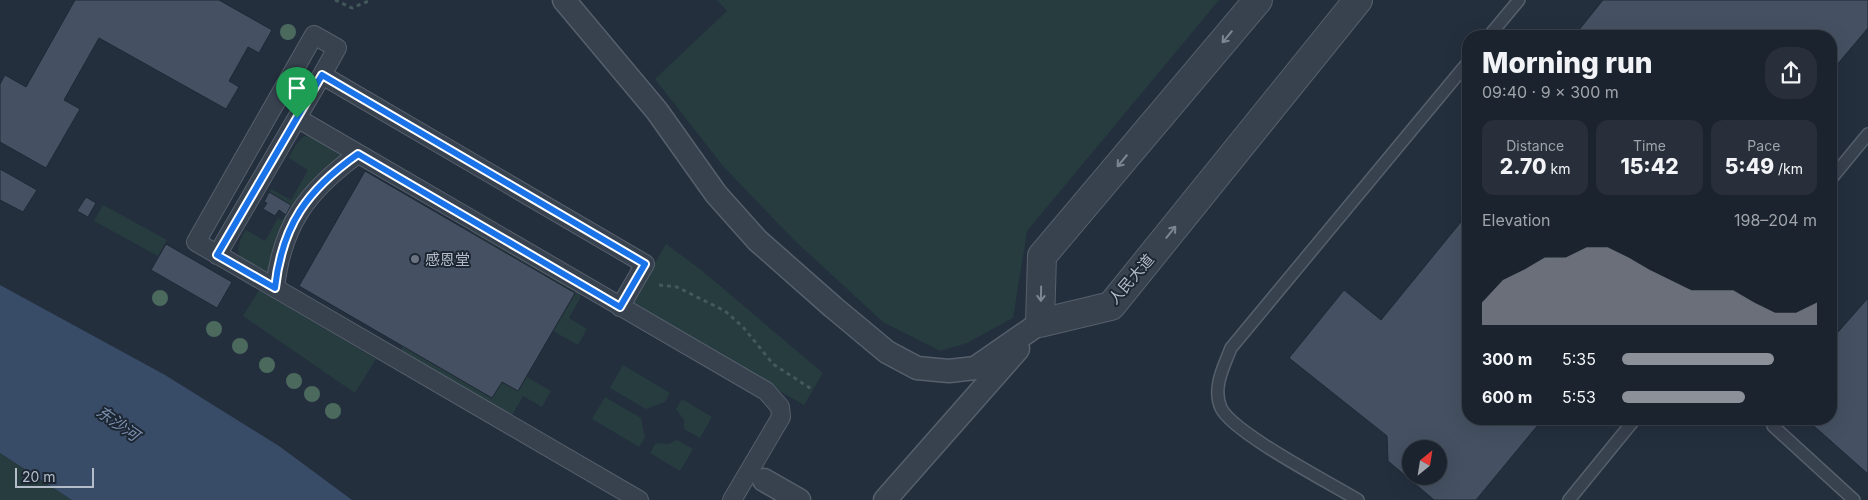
<!DOCTYPE html>
<html lang="en">
<head>
<meta charset="utf-8">
<style>
  :root { --surface:#1b232e; --page:#282f3a; --text:#f1f3f6; --muted:#a0a4aa; --line:#39404a; --accent:#8c9099 }
  body { margin:0; font-family:Inter,"Noto Sans SC",sans-serif; background:var(--page); color:var(--text); height:100vh; display:flex; flex-direction:column; font-size:19px; white-space:nowrap }
  * { box-sizing:border-box; margin:0 }
  p { font-size:16px; color:var(--muted) }
  .icon { flex:none; width:28px; height:28px; fill:none; stroke:currentColor; stroke-width:2; stroke-linecap:round; stroke-linejoin:round }
  .map { position:relative; flex:1; overflow:hidden }
  .side { position:absolute; left:1462px; top:30px; width:375px; height:395px; display:flex; flex-direction:column; background:var(--surface); border-radius:20px; box-shadow:0 5px 20px #0002,0 0 0 1px var(--line) }
  .side>* { flex:none }
  .needle { width:32px; rotate:30deg }
  .buttons { position:absolute; left:1402px; top:440px; display:grid; gap:10px }
  .buttons a { display:grid; place-items:center; width:45px; height:45px; border-radius:50%; background:var(--surface); box-shadow:0 5px 20px #0002,0 0 0 1px var(--line); font-size:25px }
  .scale { position:absolute; left:15px; bottom:12px; width:79px; box-sizing:border-box; padding-left:5px; border:2px solid #b4bcc9; border-top:0; font-size:14px; line-height:18px; white-space:nowrap; color:#b4bcc9; -webkit-text-stroke:4px #1d2633; paint-order:stroke }
  .pin { position:absolute; display:grid; place-items:center; width:42px; height:42px; color:#fff; margin:-51px -21px; border-radius:50% 50% 50% 0; rotate:-45deg; box-shadow:0 0 5px #0007 }
  .pin .icon { rotate:45deg }
  .round { display:grid; place-items:center; flex:none; width:52px; height:52px; border-radius:20px; background:var(--page) }
  .overview { display:flex; align-items:center; justify-content:space-between; height:85px; padding:0 20px }
  h1 { font-size:28px; font-weight:800; line-height:38px }
  .figures { display:grid; grid-template-columns:repeat(3,1fr); gap:8px; height:85px; padding:5px 20px }
  .figures div { display:grid; align-content:center; border-radius:12px; background:var(--page); text-align:center }
  .figures b { font-size:21px; font-weight:800 }
  .figures small { font-size:14px; font-weight:400 }
  .figures p { font-size:14px }
  .chart { height:140px; padding:10px 20px }
  .chart p { display:flex; justify-content:space-between }
  .chart svg { width:100%; height:90px; margin-top:5px; fill:var(--accent); opacity:.7 }
  ul { padding:0 20px; list-style:none; font-size:16px }
  li { display:grid; grid-template-columns:80px 60px 1fr; align-items:center; height:38px }
  li i { height:12px; border-radius:6px; background:var(--accent) }
  .map>svg:first-child { display:block }
  .green { fill:#263c3f }
  .water { fill:#394c67 }
  .building { fill:#455162; stroke:#1f2835; fill-rule:evenodd }
  .lines { fill:none; stroke-linecap:round; stroke-linejoin:round }
  .service-casing { stroke:#565f6c; stroke-width:14 }
  .pedestrian-casing { stroke:#565f6c; stroke-width:20 }
  .minor-casing { stroke:#565f6c; stroke-width:25 }
  .tertiary-casing { stroke:#565f6c; stroke-width:30 }
  .path { stroke:#44595c; stroke-width:3; stroke-dasharray:4 4; stroke-linecap:butt }
  .service { stroke:#38414e; stroke-width:11 }
  .pedestrian { stroke:#38414e; stroke-width:18 }
  .minor { stroke:#38414e; stroke-width:22 }
  .tertiary { stroke:#38414e; stroke-width:28 }
  .tree { fill:#4b6a5d }
  .oneway { stroke:#7c8592 }
  .route-casing { stroke:#fff; stroke-width:10 }
  .route { stroke:#1a73e8; stroke-width:6 }
  .worship-dot { fill:#6b7280; stroke:#1d2633; stroke-width:2 }
  .labels { text-anchor:middle; dominant-baseline:central; stroke-width:4; stroke-linejoin:round; paint-order:stroke }
  .poi-label { font-size:15px; fill:#b4bcc9; stroke:#1d2633; text-anchor:start }
  .street-label { font-size:15px; fill:#b4bcc9; stroke:#1d2633 }
  .water-label { font-size:16px; font-style:italic; fill:#7c92b1; stroke:#1d2633 }
</style>
</head>
<body>
<div class="map">
<svg width="1868" height="500" viewBox="0 0 1868 500">
  <rect width="100%" height="100%" fill="#242f3e"/>
  <path class="green" d="M717,0H1219L1027,231L1013,318L967,343L940,351L883,322L793,239L723,166L655,79L727,11Z
    M304,136L312,137L342,157L322,180L271,278C249,264 226,259 246,230L265,241L278,218L282,220L291,205L269,192L271,189L291,200L308,170L289,158L295,146Z
    M103,205L167,240L158,256L94,221Z
    M473,228L578,291L581,297L569,318L587,329L578,345L553,331L575,293L470,232Z
    M666,244L700,269L823,373L804,405L630,305Z
    M259,290L376,359L355,393L243,316Z
    M403,346L492,398L502,382L518,391L527,377L551,391L542,407L523,396L511,417L399,353Z
    M623,365L670,393L665,402L646,409L610,388Z
    M605,397L641,418L645,438L639,447L592,419Z
    M682,399L712,417L700,438L684,429V420L676,409Z
    M677,440L693,449L680,471L650,453L656,443L669,444Z
    M0,453L72,500H0Z"/>
  <path class="water" d="M0,285L165,375L279,446L352,500H72L0,453Z"/>
  <path class="building" d="M75,0H219L272,30L259,53L248,47L229,81L239,87L226,109L99,38L64,100L80,109L46,168L0,142V84L5,75L26,87Z
    M1603,0H1868V28L1831,72V36H1574Z
    M0,169L37,190L23,212L0,200Z
    M365,171L575,293L518,391L502,382L492,398L299,286Z
    M269,192L291,205L286,215L279,210L275,216L263,209L267,203L264,202Z
    M86,197L96,203L88,217L77,211Z
    M1469,212V419H1543L1476,500H1434L1388,461L1387,436L1289,358L1344,290L1381,320ZM1411,449H1439V476H1411Z
    M166,244L232,282L217,308L151,270Z
    M1868,298V474L1806,419H1831V340Z"/>
  <g class="lines">
    <defs>
      <path id="service" d="M1489,36L1519,0
        M1831,179L1868,134
        M1773,426L1854,500
        M1358,500C1330,483 1233,433 1221,408C1212,388 1224,366 1231,348L1469,61
        M1569,500L1635,419"/>
      <path id="pedestrian" d="M322,75L337,48L314,35L196,242L639,500
        M297,118L766,391L780,407L781,417L732,500
        M217,255L322,75L645,264L620,307
        M275,288C282,225 307,191 358,154"/>
      <path id="minor" d="M564,0L657,111L716,194L757,240L833,307L887,352L917,368L949,371L975,368L1040,323
        M764,480L799,500
        M885,500L1018,349"/>
      <path id="tertiary" d="M1258,0L1042,256L1040,323L1111,306L1358,0"/>
    </defs>
    <use href="#service" class="service-casing"/>
    <use href="#pedestrian" class="pedestrian-casing"/>
    <use href="#minor" class="minor-casing"/>
    <use href="#tertiary" class="tertiary-casing"/>
    <path class="path" d="M335,0L352,8L371,0
      M659,285L677,287L725,311L743,327L773,364L813,390"/>
    <use href="#service" class="service"/>
    <use href="#pedestrian" class="pedestrian"/>
    <use href="#minor" class="minor"/>
    <use href="#tertiary" class="tertiary"/>
  </g>
  <g class="tree">
    <circle cx="288" cy="32" r="8"/>
    <circle cx="160" cy="298" r="8"/>
    <circle cx="214" cy="329" r="8"/>
    <circle cx="240" cy="346" r="8"/>
    <circle cx="267" cy="365" r="8"/>
    <circle cx="294" cy="381" r="8"/>
    <circle cx="312" cy="394" r="8"/>
    <circle cx="333" cy="411" r="8"/>
  </g>
  <defs><path id="oneway-shaft" d="M-6 0H5M1.5-3L5.5 0L1.5 3" fill="none" stroke-width="1.6" stroke-linecap="round" stroke-linejoin="round" transform="scale(1.25)"/></defs>
  <g class="oneway">
    <use href="#oneway-shaft" transform="translate(1227 37) rotate(130)"/>
    <use href="#oneway-shaft" transform="translate(1122 161) rotate(130)"/>
    <use href="#oneway-shaft" transform="translate(1171 232) rotate(-51)"/>
    <use href="#oneway-shaft" transform="translate(1041 294) rotate(91)"/>
  </g>
  <g class="lines">
    <defs>
      <path id="route" d="M322,75L645,264L620,307L358,154C307,190 282,225 275,288L217,255Z"/>
    </defs>
    <use href="#route" class="route-casing"/>
    <use href="#route" class="route"/>
  </g>
  <circle class="worship-dot" cx="415" cy="259" r="5"/>
  <g class="labels">
    <g class="poi-label">
      <text x="425" y="259">感恩堂</text>
    </g>
    <g class="street-label">
      <text transform="translate(1131 279) rotate(-49)">人民大道</text>
    </g>
    <g class="water-label">
      <text transform="translate(118 423) rotate(35)">东沙河</text>
    </g>
  </g>
</svg>
<div class="buttons">
<a><svg class="needle" viewBox="-14 -14 28 28"><path d="M0-13l5 13h-10z" fill="#e53935"/><path d="M0 13l5-13h-10z" fill="#a0a4aa"/></svg></a>
</div>
<div class="scale">20 m</div>
<div class="pin" style="left:297px;top:118px;background:#1e9e55"><svg class="icon" aria-label="arrive" viewBox="0 0 24 24"><path d="M6 21V4h12l-3 4 3 4H6"/></svg></div>
<section class="side">
<div class="overview"><div><h1>Morning run</h1><p>09:40 · 9 × 300 m</p></div><a class="round"><svg class="icon" aria-label="share" viewBox="0 0 24 24"><path d="M12 15V3M7 8l5-5 5 5M5 13v7h14v-7"/></svg></a></div>
<div class="figures">
<div><p>Distance</p><b>2.70<small> km</small></b></div>
<div><p>Time</p><b>15:42</b></div>
<div><p>Pace</p><b>5:49<small> /km</small></b></div>
</div>
<div class="chart"><p><span>Elevation</span>198–204 m</p>
<svg viewBox="0 0 160 44" preserveAspectRatio="none"><path d="M0 44V33L10 22L20 17L30 11L40 11L50 6L60 6L70 11L80 17L90 22L100 27L110 27L120 27L130 33L140 38L150 38L160 33V44z"/></svg>
</div>
<ul>
<li><b>300 m</b>5:35<i style="width:78%"></i></li>
<li><b>600 m</b>5:53<i style="width:63%"></i></li>
</ul>
</section>
</div>
</body>
</html>
